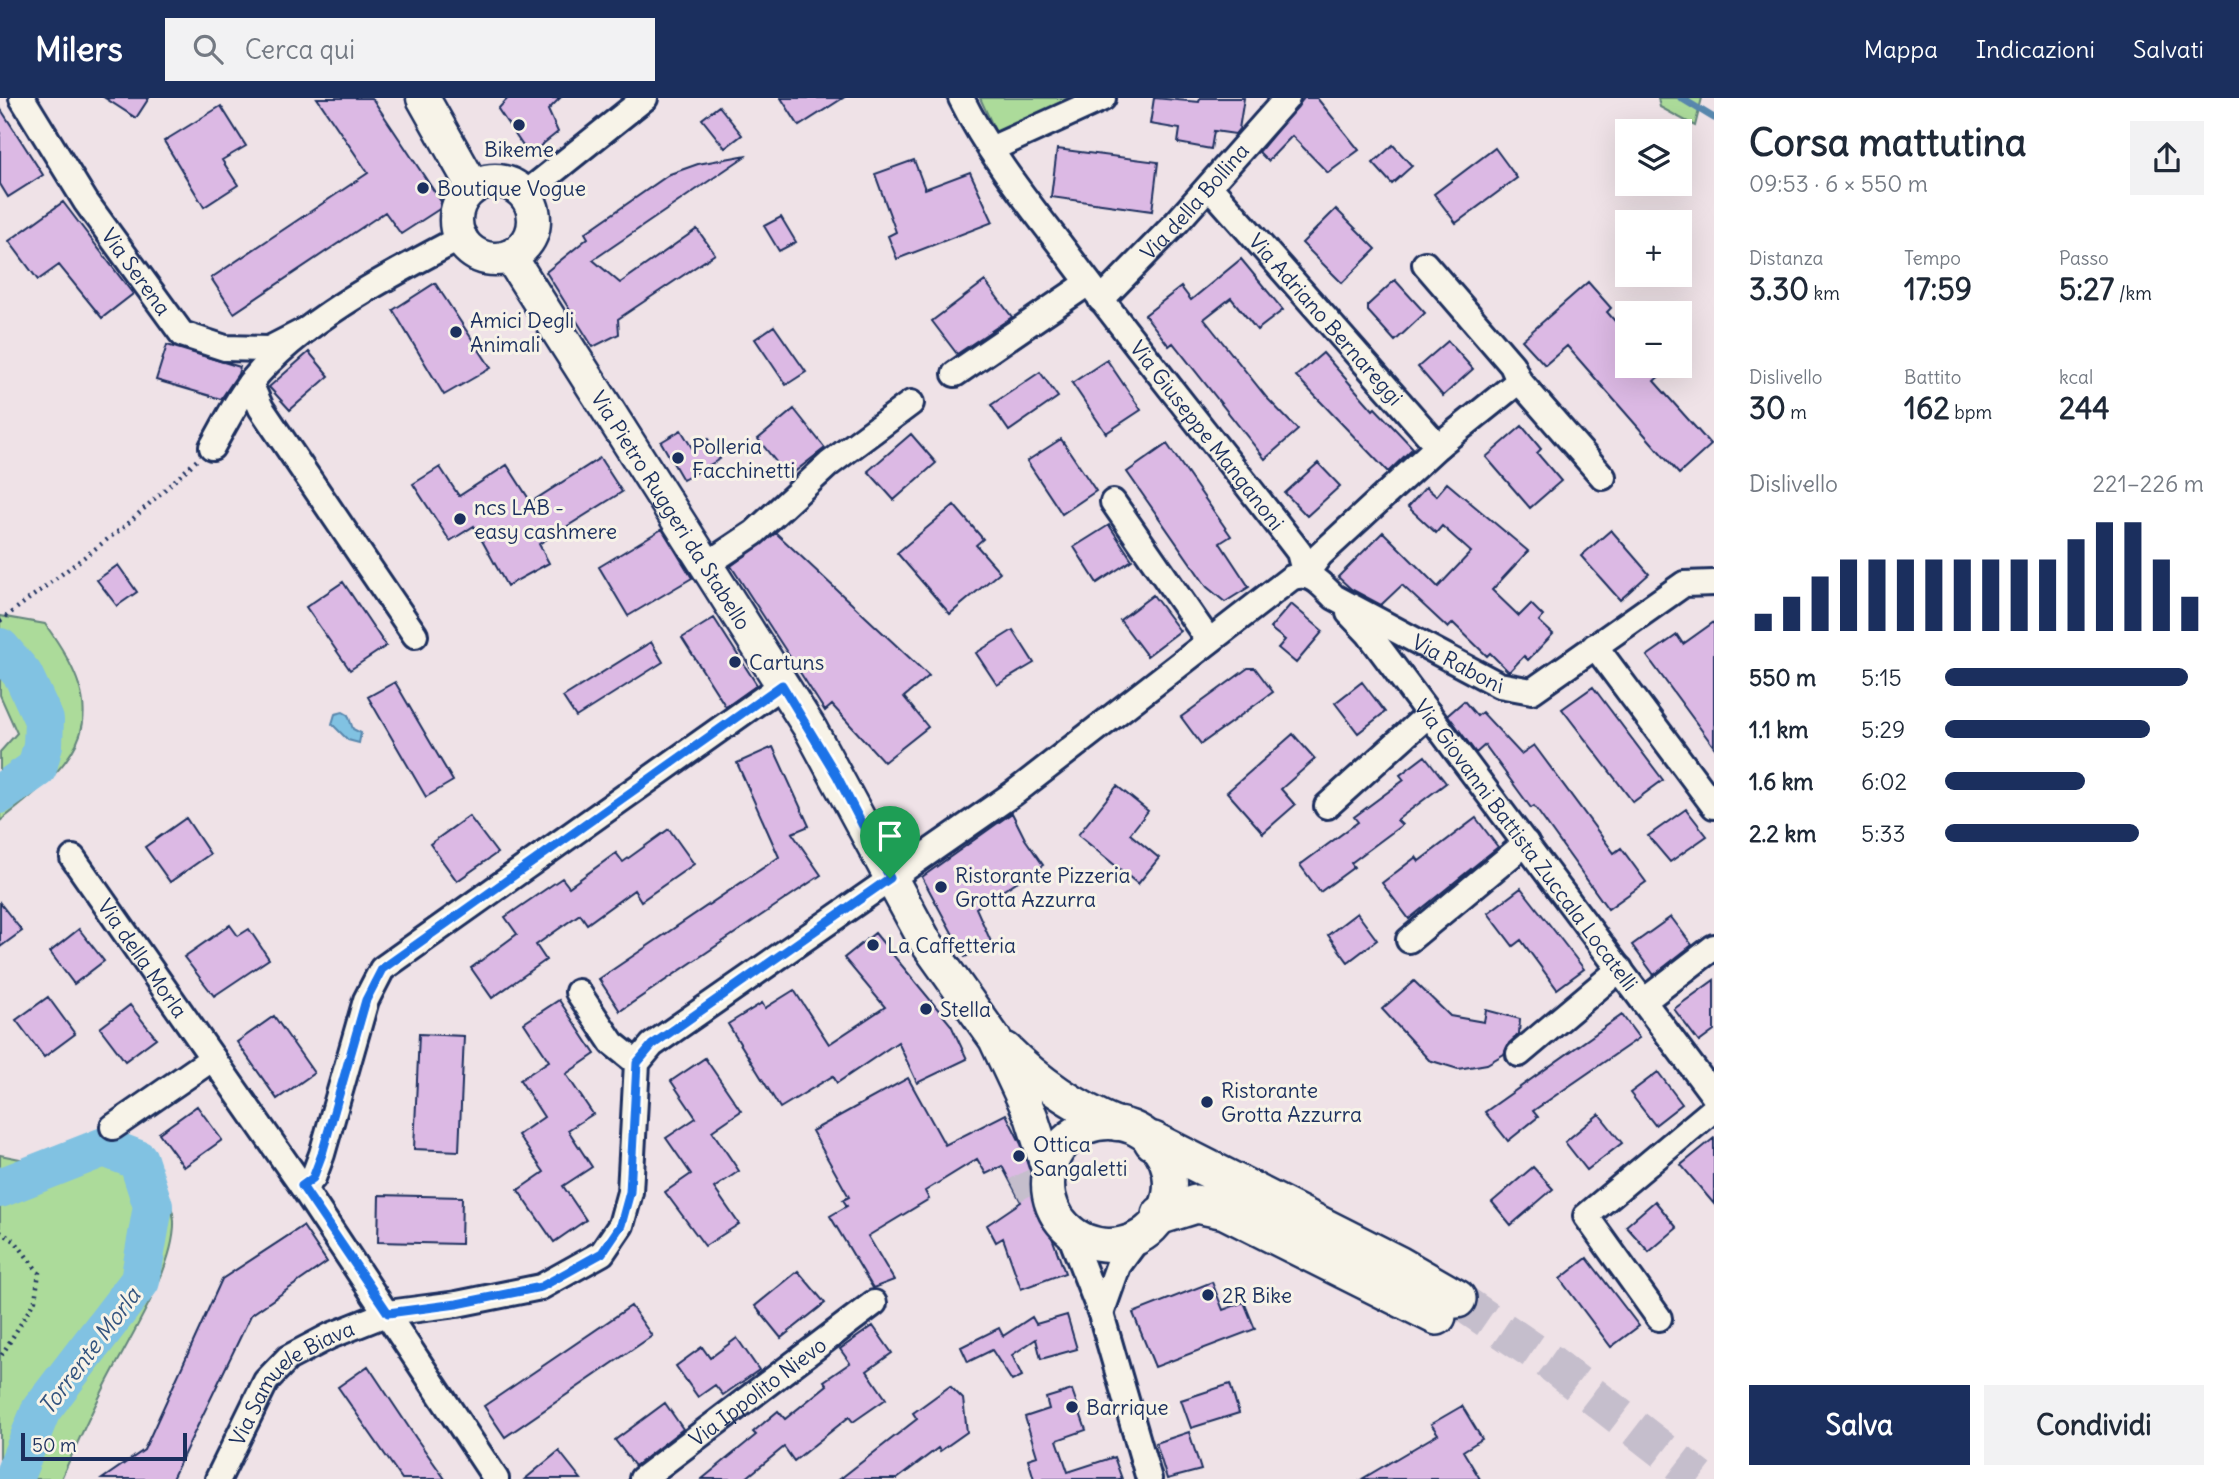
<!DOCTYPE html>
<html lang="it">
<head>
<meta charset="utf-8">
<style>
  :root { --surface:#fff; --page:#f2f2f3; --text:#1f2937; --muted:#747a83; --accent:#1b2f5e }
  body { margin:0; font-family:Delius,sans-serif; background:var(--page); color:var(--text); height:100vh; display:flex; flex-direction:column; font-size:26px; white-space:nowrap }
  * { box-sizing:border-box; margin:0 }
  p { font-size:23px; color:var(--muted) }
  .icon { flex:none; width:38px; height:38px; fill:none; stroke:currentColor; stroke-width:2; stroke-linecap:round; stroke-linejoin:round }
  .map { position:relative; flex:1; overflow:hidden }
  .side { display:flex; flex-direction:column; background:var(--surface); width:525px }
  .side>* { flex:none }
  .fabs { position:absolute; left:1615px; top:21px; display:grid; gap:14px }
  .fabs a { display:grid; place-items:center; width:77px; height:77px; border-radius:0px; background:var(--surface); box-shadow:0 7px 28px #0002; font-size:35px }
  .scale { position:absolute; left:21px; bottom:18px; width:166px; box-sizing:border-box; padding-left:7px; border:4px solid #1b2f5e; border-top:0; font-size:19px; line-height:24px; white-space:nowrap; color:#1b2f5e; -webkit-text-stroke:5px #f7f3e8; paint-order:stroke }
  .pin { position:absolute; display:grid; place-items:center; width:60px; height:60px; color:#fff; margin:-72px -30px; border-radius:50% 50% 50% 0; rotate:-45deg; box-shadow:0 0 7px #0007 }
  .pin .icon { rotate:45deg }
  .round { display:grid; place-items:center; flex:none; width:74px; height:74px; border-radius:0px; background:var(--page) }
  .summary { display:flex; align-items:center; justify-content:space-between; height:119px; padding:0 35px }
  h1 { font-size:38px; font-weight:700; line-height:52px }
  .figures { display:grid; grid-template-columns:repeat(3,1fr); gap:10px; height:119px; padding:7px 35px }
  .figures div { display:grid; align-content:center }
  .figures b { font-size:30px; font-weight:700 }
  .figures small { font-size:19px; font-weight:400 }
  .figures p { font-size:19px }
  .chart { height:196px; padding:14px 35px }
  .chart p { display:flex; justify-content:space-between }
  .chart svg { width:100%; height:126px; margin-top:7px; stroke:var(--accent); stroke-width:6 }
  .primary-button { display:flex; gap:14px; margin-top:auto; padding:14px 35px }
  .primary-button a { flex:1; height:80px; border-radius:0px; background:var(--accent); color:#fff; font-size:28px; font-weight:700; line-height:80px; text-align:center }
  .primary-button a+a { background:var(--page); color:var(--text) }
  ul { padding:0 35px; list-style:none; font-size:23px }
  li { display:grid; grid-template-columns:112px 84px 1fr; align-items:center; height:52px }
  li i { height:18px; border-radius:9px; background:var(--accent) }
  header { display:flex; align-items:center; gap:42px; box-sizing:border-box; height:98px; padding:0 35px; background:var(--accent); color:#fff }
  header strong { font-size:33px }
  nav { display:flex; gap:38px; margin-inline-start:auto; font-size:24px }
  .search { width:490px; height:63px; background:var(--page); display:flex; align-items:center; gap:18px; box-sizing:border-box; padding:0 24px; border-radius:0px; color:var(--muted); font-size:26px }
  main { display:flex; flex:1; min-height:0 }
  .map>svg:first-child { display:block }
  .green { fill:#acdb9a; stroke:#64857c; stroke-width:2 }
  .water { fill:#81c2e2; stroke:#5887ad; stroke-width:2 }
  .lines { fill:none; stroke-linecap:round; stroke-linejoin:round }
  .stream { stroke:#5887ad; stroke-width:7 }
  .river { stroke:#81c2e2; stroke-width:40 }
  .building { fill:#dcb9e4; stroke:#1b2f5e; stroke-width:2 }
  .minor-tunnel { stroke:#c5becc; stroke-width:24; stroke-dasharray:24 12; stroke-linecap:butt }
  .highway-tunnel { stroke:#c5becc; stroke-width:37; stroke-dasharray:37 18; stroke-linecap:butt }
  .minor-casing { stroke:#1b2f5e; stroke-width:30 }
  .major-casing { stroke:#1b2f5e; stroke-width:37 }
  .highway-casing { stroke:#1b2f5e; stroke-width:42 }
  .path { stroke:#1b2f5e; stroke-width:4.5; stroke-dasharray:2 5; stroke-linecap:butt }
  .minor { stroke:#f7f3e8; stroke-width:24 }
  .major { stroke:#f7f3e8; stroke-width:32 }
  .highway { stroke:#f7f3e8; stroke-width:37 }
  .route-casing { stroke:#fff; stroke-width:14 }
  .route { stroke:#1a73e8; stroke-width:9 }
  .poi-dot { fill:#1b2f5e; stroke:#f7f3e8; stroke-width:2.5 }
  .labels { text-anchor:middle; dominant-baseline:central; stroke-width:6; stroke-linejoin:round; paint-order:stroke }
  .poi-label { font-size:21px; fill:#1b2f5e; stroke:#f7f3e8; text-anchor:start }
  .street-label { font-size:21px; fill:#1b2f5e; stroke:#f7f3e8 }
  .water-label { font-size:23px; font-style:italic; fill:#34547f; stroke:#f7f3e8 }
</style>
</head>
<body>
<header>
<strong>Milers</strong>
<div class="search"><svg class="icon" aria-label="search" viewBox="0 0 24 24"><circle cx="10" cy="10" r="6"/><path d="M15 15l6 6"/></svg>Cerca qui</div>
<nav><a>Mappa</a><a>Indicazioni</a><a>Salvati</a></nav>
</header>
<main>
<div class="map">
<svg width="1714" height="1381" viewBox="0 0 1714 1381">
  <rect width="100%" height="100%" fill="#efe2e7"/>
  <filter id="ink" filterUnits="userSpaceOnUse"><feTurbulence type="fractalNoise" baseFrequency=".0143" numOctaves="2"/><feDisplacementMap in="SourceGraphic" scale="14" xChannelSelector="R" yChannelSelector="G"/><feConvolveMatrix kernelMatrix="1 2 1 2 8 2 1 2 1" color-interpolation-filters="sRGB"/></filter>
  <g filter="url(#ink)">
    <path class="green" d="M980,0H1078L998,39Z
      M1658,0H1702L1695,28L1660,9Z
      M0,518L45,526C115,622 84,658 0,723V654L17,635L0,597Z
      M89,1047C120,1047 144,1052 160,1082C167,1095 173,1109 174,1123C176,1171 123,1250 102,1294C87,1323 74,1352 61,1381H25L0,1361V1057L25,1062Z"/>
    <path class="water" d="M343,614L348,617L353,631L361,635L359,645L348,642L332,626L335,616Z"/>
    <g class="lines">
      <path class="stream" d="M1681,0L1714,20"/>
      <path class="river" d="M0,550L23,577L44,622L43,647L37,670L0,696
        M0,1090L104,1049L138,1062L153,1108L140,1183L41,1312L13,1381"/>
    </g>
    <path class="building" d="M105,0H149L136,20Z
      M317,0H372L444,108L401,136L385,114L234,215L211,180L368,75Z
      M508,0H560L548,12L558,34L529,57L498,11Z
      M781,0H843L799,28Z
      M1154,0L1199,4L1200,0H1244L1239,31L1235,36L1214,33L1211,51L1178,45L1180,31L1150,26Z
      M1304,0H1317L1359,52L1328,75L1292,38L1268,63L1259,54Z
      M221,8L246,48L222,62L238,87L204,109L164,43Z
      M719,8L742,37L725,50L702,21Z
      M0,10L43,77L8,99L0,86Z
      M1393,47L1412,68L1392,86L1373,65Z
      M1495,50L1517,80L1456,125L1434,96Z
      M1057,51L1158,64L1152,113L1051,99Z
      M747,57L593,162L620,185L697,131L715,156L618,221L619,236L593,249L546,174L588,140L585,135L670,76L698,66Z
      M914,62L925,91L970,74L993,124L897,161L888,138L896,134L875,76Z
      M63,104L133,196L102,220L59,167L38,182L9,143Z
      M1336,111L1376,151L1342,185L1302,145Z
      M781,119L796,144L779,153L764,128Z
      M1241,161L1283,212L1257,232L1231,200L1204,221L1267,300L1298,332L1265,361L1173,245L1169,248L1145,217L1181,189L1191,202Z
      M1395,182L1425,215L1395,243L1368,213V207Z
      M985,183L1012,219L957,256L932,223Z
      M1588,184L1611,210L1607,214L1628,238V268H1671L1654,283L1711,347L1679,376L1567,248L1545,267L1522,242Z
      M435,185L491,270L444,297L393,212Z
      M774,228L806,274L786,287L755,241Z
      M1448,243L1473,271L1443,298L1418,269Z
      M167,247L240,269L238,276L221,301L156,282Z
      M309,254L329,278L290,312L269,289Z
      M1323,255L1373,312L1375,310L1413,350L1388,374L1296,278Z
      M1107,262L1141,312L1106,335L1072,285Z
      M1040,274L1058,299L1009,333L991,307Z
      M794,311L825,350L788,379L758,341Z
      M1522,328L1541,351L1537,355L1561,383L1530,410L1486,359Z
      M681,332L692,350L708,341L720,361L683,382L661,344Z
      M911,336L936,365L894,402L868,373Z
      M1061,341L1096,393L1062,416L1027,363Z
      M1167,346L1231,438L1220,445L1249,489L1225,504L1207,489L1127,374Z
      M600,360L622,394L539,446L549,465L507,488L474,428L450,443L413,386L440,369L459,398L507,367L531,404Z
      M1318,365L1340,388L1307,418L1285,395Z
      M1447,385L1528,453L1492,492L1519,518L1531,506L1543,518L1539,523L1553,536L1528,562L1524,558L1509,574L1490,555L1487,558L1453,525L1448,530L1402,487L1381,507L1351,491L1338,479L1383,434L1438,489L1471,454L1442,428L1436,435L1408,409L1426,389L1436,398Z
      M954,407L983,441L976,447L1000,474L950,516L897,455Z
      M1109,427L1132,462L1097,485L1074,449Z
      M662,431L692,480L628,518L599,469Z
      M1611,432L1649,476L1620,502L1581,458Z
      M776,435L929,578L904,599L928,629L884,664L832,607L825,613L731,468Z
      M118,467L137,494L117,508L97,482Z
      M343,484L386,548L350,572L306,509Z
      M1153,497L1180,533L1147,558L1120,522Z
      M1291,506L1323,533L1296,565L1278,550L1285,542L1270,530Z
      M714,520L757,587L726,609L682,540Z
      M1714,524V649L1647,558L1677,537L1683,546Z
      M1013,532L1034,565L997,587L976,555Z
      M651,544L663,564L576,619L563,599Z
      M1248,570H1255L1273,594L1201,646L1181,619Z
      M395,584L453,683L426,699L368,599Z
      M1362,584L1385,614L1358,635L1335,605Z
      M1593,589L1663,682L1633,704L1562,611Z
      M1464,603L1477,618L1482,614L1521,656L1534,647L1614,755L1621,750L1646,784L1608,811L1534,708L1531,710L1485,647L1476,655L1448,617Z
      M1293,636L1315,661L1281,691L1295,707L1263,735L1227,694Z
      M773,649L809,728L792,735L821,777L620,913L599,881L779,759L737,665Z
      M1425,658L1446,685L1397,722L1402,727L1351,765L1354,769L1320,794L1300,767L1358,724L1354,719L1404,682L1400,677Z
      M1117,688L1148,713L1130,736L1159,760L1138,786L1078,737Z
      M1686,711L1707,738L1670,764L1648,738Z
      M1012,715L1025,741L1043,767L976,810L992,846L965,859L922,779Z
      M469,718L497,755L457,783L430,746Z
      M186,720L210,756L170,784L145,749Z
      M1476,720L1498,749L1409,821L1382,785L1416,759L1419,763Z
      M669,731L694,766L641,803L634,792L587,826L580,816L536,847L546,862L492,900L471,870L517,836L505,819L562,780L569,789L616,755L623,764Z
      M1521,790L1584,871L1557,891L1521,842L1513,848L1488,815Z
      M0,805L22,833L0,849Z
      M1357,815L1377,842L1348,864L1328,837Z
      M1671,819L1692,847L1654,877L1632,847Z
      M230,827L238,838L249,831L269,861L214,898L184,859Z
      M79,831L104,863L74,886L50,854Z
      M875,835L951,927L967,961L917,985L898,944L837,985L833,978L780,1010L728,926L762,905L765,910L794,892L829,946L885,909L844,860Z
      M1714,882V933L1699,944L1674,911Z
      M1414,883L1450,918L1484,924L1486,912L1520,921L1519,936L1509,945L1504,956L1487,966L1458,971L1429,962L1382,911Z
      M48,899L75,936L44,959L16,922Z
      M559,902L595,956L566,976L593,1016L568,1032L592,1069L563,1088L586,1122L554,1144L518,1092L544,1074L518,1037L544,1019L520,982L549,963L524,925Z
      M130,907L156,940L125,963L100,930Z
      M1622,917L1639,940L1533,1013L1538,1019L1508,1043L1485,1014Z
      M274,918L314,975L277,1001L237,944Z
      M419,936L464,938L459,1053L414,1051Z
      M705,960L741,1013L712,1033L739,1073L714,1090L739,1126L705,1148L665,1094L691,1076L666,1040L696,1020L671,983Z
      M1658,974L1682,1006L1655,1027L1630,995Z
      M908,980L945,1047L1006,1016L1021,1046L1032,1080L1044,1092L1036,1096L1065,1175L1021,1191L1003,1140L996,1144L987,1127L1021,1104L1002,1068L986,1076L977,1061L925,1093L929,1101L868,1138L894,1182L873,1190L830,1118L847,1108L843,1102L849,1099L812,1033Z
      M197,1008L222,1042L184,1069L159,1035Z
      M1599,1016L1622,1045L1587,1072L1565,1044Z
      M1714,1040V1106L1681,1067Z
      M1533,1069L1553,1091L1511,1127L1492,1104Z
      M379,1097L462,1099L461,1146L378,1144Z
      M1655,1103L1677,1130L1649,1154L1626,1128Z
      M303,1128L327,1164L251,1217L172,1381H102L144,1352L222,1181Z
      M1587,1160L1639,1228L1611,1249L1560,1181Z
      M798,1173L825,1205L781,1240L755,1208Z
      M1212,1184L1223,1212L1244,1204L1255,1231L1155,1269L1133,1215Z
      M631,1208L652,1238L505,1339L484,1308Z
      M1067,1217L1077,1251L1041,1261L1036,1241L1012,1257L1022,1278L1012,1283L992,1252L968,1264L961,1249L999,1230L1003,1238L1032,1219L1036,1226Z
      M873,1228L892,1255L867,1273L886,1301L853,1324L849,1319L794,1363L784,1349L745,1381H702L756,1337L753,1334L778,1313L785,1321L827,1287L824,1283L850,1265L840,1251Z
      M737,1240L759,1272L723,1297L715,1287L698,1299L676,1268L702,1249L710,1260Z
      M368,1268L416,1340L445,1381H402L338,1289Z
      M1230,1286L1239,1315L1191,1330L1181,1302Z
      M950,1288L963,1301L967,1334L940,1353L938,1350L897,1381H840L917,1321L913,1315Z
      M1072,1292L1086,1332L1057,1342L1068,1374L1114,1359L1122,1381H1034L1028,1361L1037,1358L1025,1319L1049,1311L1046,1300Z
      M665,1305L683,1331L635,1368L615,1342Z
      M1462,1308L1482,1341L1463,1353L1480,1381H1362L1438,1336L1431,1326Z
      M1189,1334L1201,1372L1167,1381L1156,1345Z
      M559,1353L581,1381H525Z"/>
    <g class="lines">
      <path class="minor-tunnel" d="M1015,1092L1038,1080"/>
      <path class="highway-tunnel" d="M1457,1201L1548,1263L1700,1381"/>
      <defs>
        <g id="minor">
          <path id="s1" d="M22,0L86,104L182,236L225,250L269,251L306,232"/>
          <path id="s2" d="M961,0C989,57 1030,107 1068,157C1143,258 1223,355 1299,454L1305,477"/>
          <path d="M991,51L1103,0"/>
          <path id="s3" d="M1215,95L1438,348"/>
          <path d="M525,96L645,0"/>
          <path d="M1425,166L1512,267L1519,283L1603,379"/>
          <path id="s4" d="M1101,202L1177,124L1287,0"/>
          <path d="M955,276L1088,185"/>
          <path d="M250,285L261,310L415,537"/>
          <path d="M212,349C224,328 236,303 251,284C301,222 394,175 464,138"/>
          <path d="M1113,404L1209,543"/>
          <path d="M706,467L754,435L829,366L911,305"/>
          <path d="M1305,477L1320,457L1438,348L1519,283"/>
          <path id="s5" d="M1349,515L1369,536L1714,998"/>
          <path d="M1595,548L1714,708"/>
          <path d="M1327,708L1429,616"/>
          <path id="s6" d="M73,760L302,1088L496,1381"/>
          <path d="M1409,842L1526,745"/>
          <path d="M578,894L612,945L637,965"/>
          <path d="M1644,903L1714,849"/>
          <path d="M1519,956L1620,871"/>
          <path d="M113,1029L213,960"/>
          <path d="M302,1088L313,1080L322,1056L366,902L382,871L782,587"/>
          <path d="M1068,1131L1101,1216L1149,1381"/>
          <path d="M1101,1216L1118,1168L1140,1138"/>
          <path d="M1659,1220L1586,1118L1714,1011"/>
          <path id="s7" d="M218,1381L266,1283L288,1260L330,1238L388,1215L457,1206L541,1189L602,1155L621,1127L630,1094L637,965L652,947L1014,695L1291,480C1310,472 1321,486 1334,499L1499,587L1532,593L1684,486L1714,485"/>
          <path id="s8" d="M642,1381L874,1205"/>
        </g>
        <g id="major">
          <path d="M423,0L473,89"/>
          <circle cx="495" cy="122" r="39"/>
          <path id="s9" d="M510,158L811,632L925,843L995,941L1031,1018L1049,1074"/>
          <path d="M1006,951C1038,983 1075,1009 1117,1026"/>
          <circle cx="1109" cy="1086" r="61"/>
        </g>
        <path id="highway" d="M1153,1043L1398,1167L1457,1201
          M1161,1117L1196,1106L1225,1112L1437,1218"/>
      </defs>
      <use href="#minor" class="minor-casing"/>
      <use href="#major" class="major-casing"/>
      <use href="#highway" class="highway-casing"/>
      <path class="path" d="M0,523L125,428L197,362
        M0,1134L15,1143L39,1175L35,1202L0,1260"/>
      <use href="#minor" class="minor"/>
      <use href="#major" class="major"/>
      <use href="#highway" class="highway"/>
    </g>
  </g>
  <g class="lines" filter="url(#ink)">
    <defs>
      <path id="route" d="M782,587L837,678L890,780L652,947L637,965L630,1094L621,1127L602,1155L541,1189L457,1206L388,1215L302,1088L313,1080L322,1056L366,902L382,871Z"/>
    </defs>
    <use href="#route" class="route-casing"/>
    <use href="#route" class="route"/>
  </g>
  <g class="poi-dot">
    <circle cx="519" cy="27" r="7"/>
    <circle cx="423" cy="90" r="7"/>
    <circle cx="456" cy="234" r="7"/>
    <circle cx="678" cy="360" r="7"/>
    <circle cx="460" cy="421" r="7"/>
    <circle cx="735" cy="564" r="7"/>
    <circle cx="941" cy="789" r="7"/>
    <circle cx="873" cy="847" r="7"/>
    <circle cx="926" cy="911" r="7"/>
    <circle cx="1207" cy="1004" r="7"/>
    <circle cx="1019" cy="1058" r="7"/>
    <circle cx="1208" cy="1197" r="7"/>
    <circle cx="1072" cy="1309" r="7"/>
  </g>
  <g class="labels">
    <g class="poi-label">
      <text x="519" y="51" text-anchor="middle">Bikeme</text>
      <text x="437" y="90">Boutique Vogue</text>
      <text x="470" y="222">Amici Degli<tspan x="470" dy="24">Animali</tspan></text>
      <text x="692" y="348">Polleria<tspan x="692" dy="24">Facchinetti</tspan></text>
      <text x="474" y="409">ncs LAB -<tspan x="474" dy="24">easy cashmere</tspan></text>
      <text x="749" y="564">Cartuns</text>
      <text x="955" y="777">Ristorante Pizzeria<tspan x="955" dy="24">Grotta Azzurra</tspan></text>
      <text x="887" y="847">La Caffetteria</text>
      <text x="940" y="911">Stella</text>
      <text x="1221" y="992">Ristorante<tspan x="1221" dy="24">Grotta Azzurra</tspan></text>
      <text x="1033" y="1046">Ottica<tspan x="1033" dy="24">Sangaletti</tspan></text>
      <text x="1222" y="1197">2R Bike</text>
      <text x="1086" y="1309">Barrique</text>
    </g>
    <g class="street-label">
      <text stroke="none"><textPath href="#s4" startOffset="136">Via della Bollina</textPath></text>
      <text stroke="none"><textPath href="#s1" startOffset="208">Via Serena</textPath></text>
      <text stroke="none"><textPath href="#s3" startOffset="168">Via Adriano Bernareggi</textPath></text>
      <text stroke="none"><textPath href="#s2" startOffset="418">Via Giuseppe Manganoni</textPath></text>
      <text stroke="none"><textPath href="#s9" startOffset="301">Via Pietro Ruggeri da Stabello</textPath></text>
      <text stroke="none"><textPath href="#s7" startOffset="1680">Via Raboni</textPath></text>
      <text stroke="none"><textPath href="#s5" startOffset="292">Via Giovanni Battista Zuccala Locatelli</textPath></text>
      <text stroke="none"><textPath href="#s6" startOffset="122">Via della Morla</textPath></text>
      <text stroke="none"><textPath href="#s7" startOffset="126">Via Samuele Biava</textPath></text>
      <text stroke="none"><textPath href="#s8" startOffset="145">Via Ippolito Nievo</textPath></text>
    </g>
    <g class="water-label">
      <text transform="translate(89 1253) rotate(-53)">Torrente Morla</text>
    </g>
  </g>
</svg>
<div class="fabs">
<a><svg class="icon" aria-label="layers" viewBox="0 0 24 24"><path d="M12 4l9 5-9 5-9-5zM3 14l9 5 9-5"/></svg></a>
<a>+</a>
<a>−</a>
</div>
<div class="scale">50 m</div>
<div class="pin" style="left:890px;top:780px;background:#1e9e55"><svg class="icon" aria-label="arrive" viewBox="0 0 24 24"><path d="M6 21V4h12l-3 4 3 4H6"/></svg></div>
</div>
<section class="side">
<div class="summary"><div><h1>Corsa mattutina</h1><p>09:53 · 6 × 550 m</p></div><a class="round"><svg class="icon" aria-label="share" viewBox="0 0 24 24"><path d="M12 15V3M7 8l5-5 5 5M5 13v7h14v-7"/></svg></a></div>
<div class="figures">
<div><p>Distanza</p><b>3.30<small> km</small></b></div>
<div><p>Tempo</p><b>17:59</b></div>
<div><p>Passo</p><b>5:27<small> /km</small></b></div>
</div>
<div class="figures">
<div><p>Dislivello</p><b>30<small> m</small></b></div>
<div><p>Battito</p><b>162<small> bpm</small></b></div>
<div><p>kcal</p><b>244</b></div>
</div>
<div class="chart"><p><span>Dislivello</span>221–226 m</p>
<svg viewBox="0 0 160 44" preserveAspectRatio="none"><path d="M5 44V38M15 44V32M25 44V25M35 44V19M45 44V19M55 44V19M65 44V19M75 44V19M85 44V19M95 44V19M105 44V19M115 44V12M125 44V6M135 44V6M145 44V19M155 44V32"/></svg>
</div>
<ul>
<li><b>550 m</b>5:15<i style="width:94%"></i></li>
<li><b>1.1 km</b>5:29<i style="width:79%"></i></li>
<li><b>1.6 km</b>6:02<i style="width:54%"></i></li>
<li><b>2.2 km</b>5:33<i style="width:75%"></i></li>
</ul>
<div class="primary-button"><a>Salva</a><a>Condividi</a></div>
</section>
</main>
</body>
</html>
